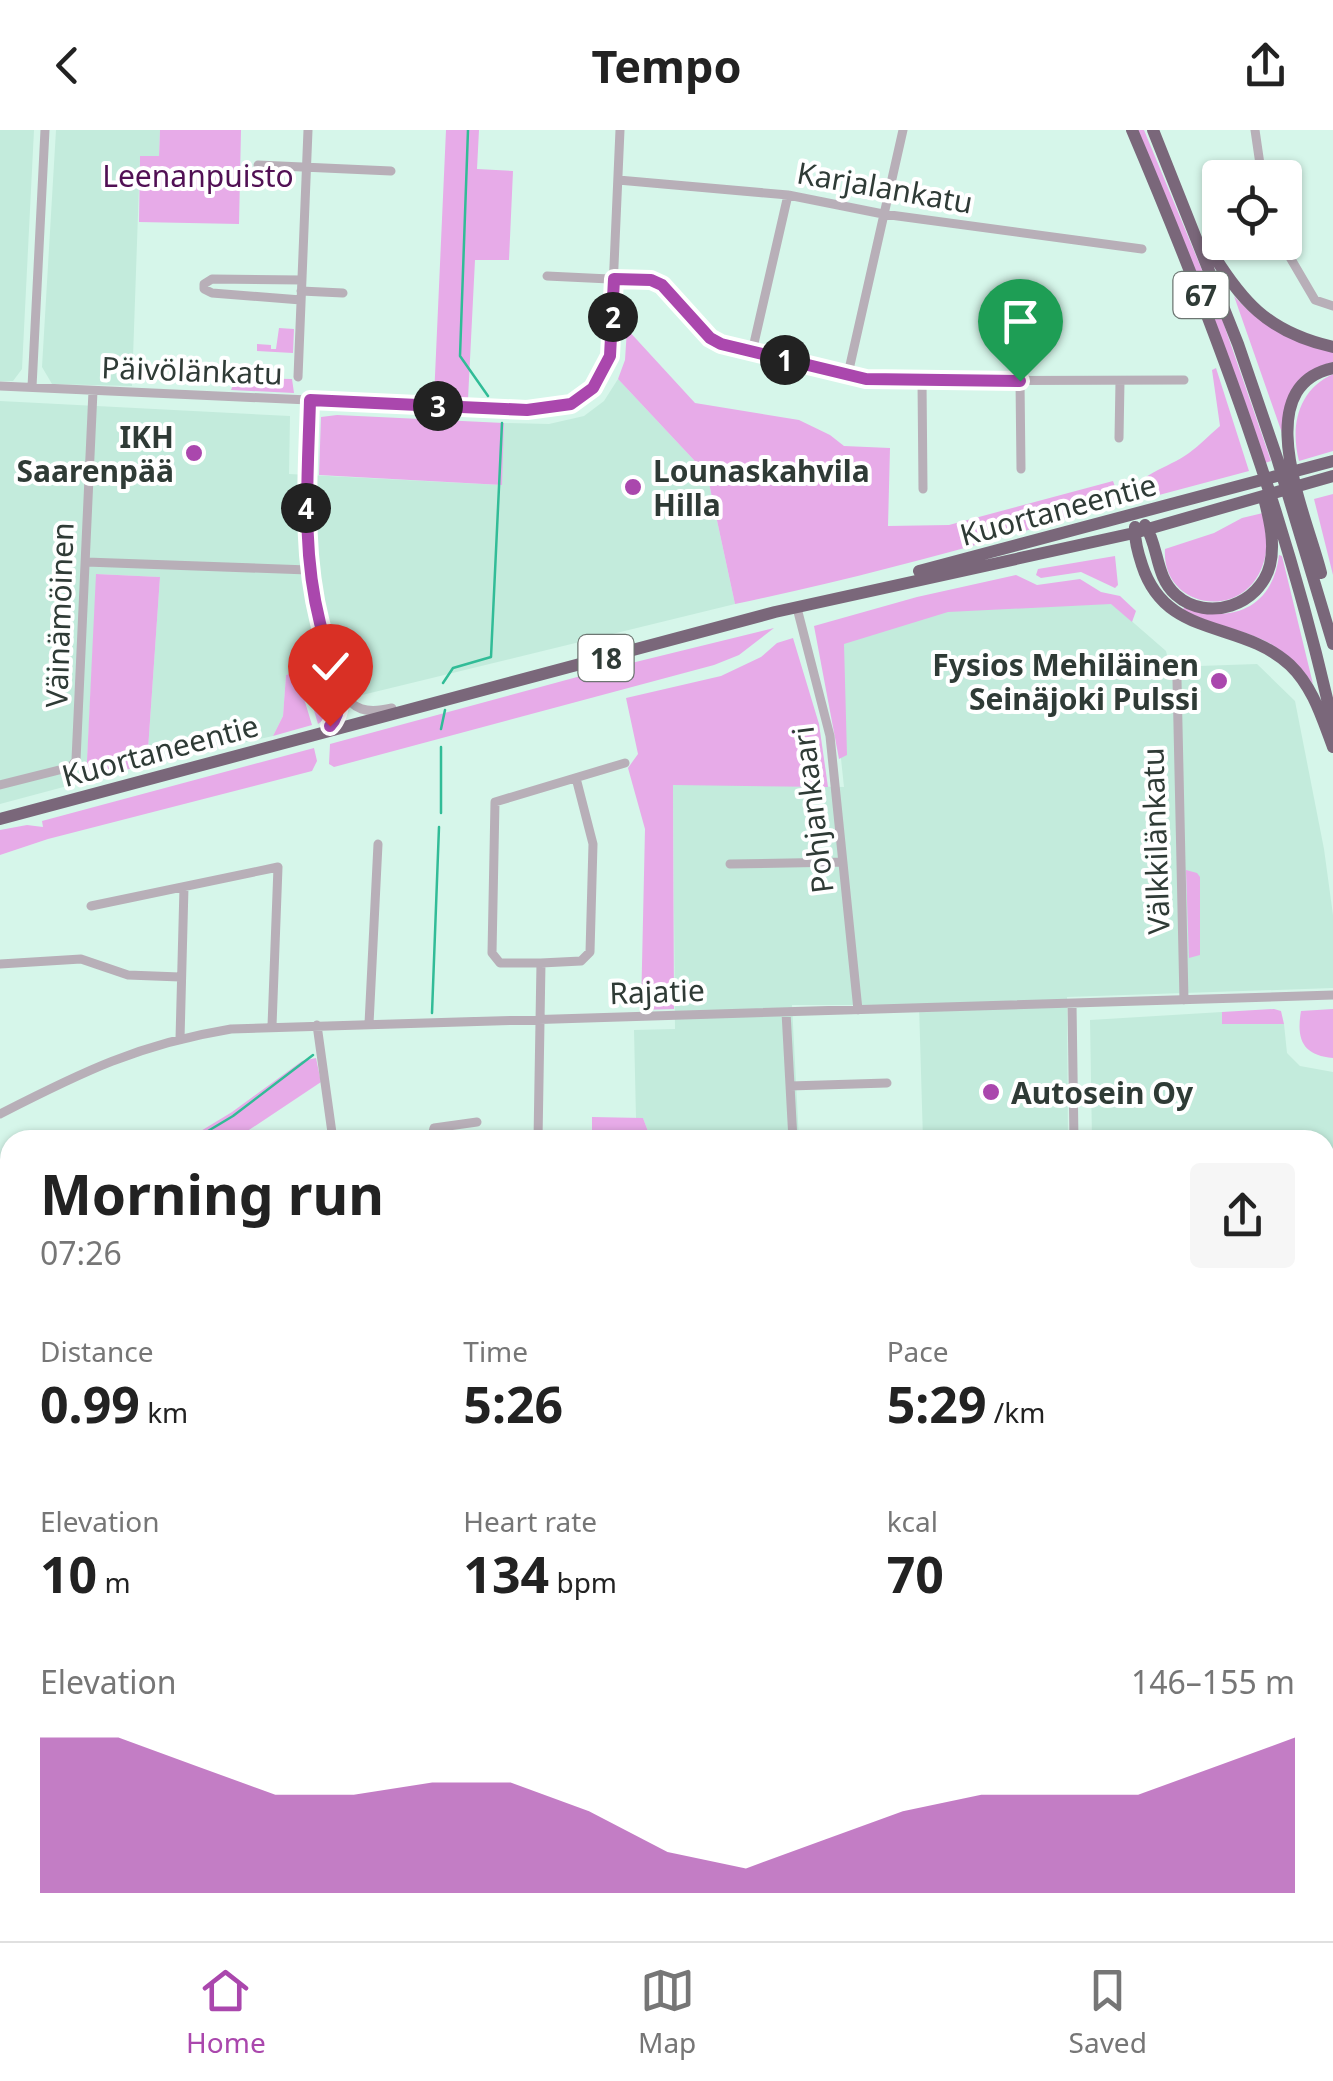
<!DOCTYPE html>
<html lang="en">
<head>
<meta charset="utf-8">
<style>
  :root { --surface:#fff; --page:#f6f6f6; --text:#222; --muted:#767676; --line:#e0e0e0; --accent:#aa47ad }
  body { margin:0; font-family:"Noto Sans",sans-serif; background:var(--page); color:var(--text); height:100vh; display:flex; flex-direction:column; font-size:38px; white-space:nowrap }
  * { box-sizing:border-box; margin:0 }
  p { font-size:32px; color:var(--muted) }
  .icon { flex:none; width:55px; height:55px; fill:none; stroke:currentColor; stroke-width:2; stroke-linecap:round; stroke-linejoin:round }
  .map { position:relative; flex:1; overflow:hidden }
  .details { position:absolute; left:0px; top:1000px; width:1335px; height:812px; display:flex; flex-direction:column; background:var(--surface); border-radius:30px 30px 0 0; box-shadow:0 2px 8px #0004 }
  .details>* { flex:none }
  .buttons { position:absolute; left:1202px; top:30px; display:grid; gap:20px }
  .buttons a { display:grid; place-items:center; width:100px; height:100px; border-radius:10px; background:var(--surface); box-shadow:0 2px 8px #0004; font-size:50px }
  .pin { position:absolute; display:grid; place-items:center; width:85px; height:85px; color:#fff; margin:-102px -42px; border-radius:50% 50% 50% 0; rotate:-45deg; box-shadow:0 0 10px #0007 }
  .pin .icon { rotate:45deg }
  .km { position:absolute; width:50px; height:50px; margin:-25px; border-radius:50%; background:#222; color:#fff; font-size:28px; line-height:50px; text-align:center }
  .round { display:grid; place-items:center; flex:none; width:105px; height:105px; border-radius:10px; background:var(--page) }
  .overview { display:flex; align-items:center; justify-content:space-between; height:170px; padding:0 40px }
  h1 { font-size:55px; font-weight:700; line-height:75px }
  .figures { display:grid; grid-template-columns:repeat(3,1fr); gap:15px; height:170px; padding:10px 40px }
  .figures div { display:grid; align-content:center }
  .figures b { font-size:50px; font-weight:700 }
  .figures small { font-size:28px; font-weight:400 }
  .figures p { font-size:28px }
  .chart { height:280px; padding:20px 40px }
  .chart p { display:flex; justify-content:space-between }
  .chart svg { width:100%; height:180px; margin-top:10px; fill:var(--accent); opacity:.7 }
  header { display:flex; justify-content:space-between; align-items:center; height:130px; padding:0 40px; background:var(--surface); font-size:45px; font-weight:700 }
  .tabs { display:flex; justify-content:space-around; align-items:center; height:140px; border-top:2px solid var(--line); background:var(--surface); font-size:28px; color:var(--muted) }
  .tabs a { display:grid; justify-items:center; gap:5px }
  .tabs .current { color:var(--accent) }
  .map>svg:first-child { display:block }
  .built { fill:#c3ebdc }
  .green { fill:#e7abe8 }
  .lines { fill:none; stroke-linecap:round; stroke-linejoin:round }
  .stream { stroke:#31bc97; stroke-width:2.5 }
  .minor { stroke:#b8afb8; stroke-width:9 }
  .major { stroke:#8a7a8a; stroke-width:11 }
  .highway { stroke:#7a677a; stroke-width:12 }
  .route-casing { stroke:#fff; stroke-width:20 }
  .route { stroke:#aa47ad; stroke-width:12 }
  .poi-dot { fill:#aa47ad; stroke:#fff; stroke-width:4 }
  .labels { text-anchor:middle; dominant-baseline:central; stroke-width:8; stroke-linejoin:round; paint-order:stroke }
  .shield { fill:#fff; stroke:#6d7672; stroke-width:2.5 }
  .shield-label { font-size:28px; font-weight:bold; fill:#2f3b36 }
  .park-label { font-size:30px; fill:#511054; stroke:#fff }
  .street-label { font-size:30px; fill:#2f3b36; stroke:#fff }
  .poi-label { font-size:30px; font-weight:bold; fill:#2f3b36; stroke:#fff; text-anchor:end }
</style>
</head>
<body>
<header><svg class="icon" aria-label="back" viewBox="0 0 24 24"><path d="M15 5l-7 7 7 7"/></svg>Tempo<svg class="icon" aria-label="share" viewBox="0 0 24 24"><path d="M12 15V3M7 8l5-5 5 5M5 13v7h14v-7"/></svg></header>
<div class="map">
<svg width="1333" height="1811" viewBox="0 0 1333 1811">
  <rect width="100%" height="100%" fill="#d6f6ea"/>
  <path class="built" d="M0,0H34L22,239L13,251H0Z
    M56,0H160L159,27H140L132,256L52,254L42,237Z
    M618,249L707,344L735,474L358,566L346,528L286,545L283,586L273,606L147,634L160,447L97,444L86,651L0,674V271L290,286L289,344L501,355L504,293L549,294L584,286L604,271Z
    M1104,467L1166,521L1170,537L1257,534L1295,571L1324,719L1333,785V858L1067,867L1068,1010H923L919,875H792L799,1010H691L690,1006L649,1004L643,988H636L634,900L675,899L673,654L844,657L828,506L948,468Z
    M1222,882V894H1284L1287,923L1300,936L1333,942V1209L1325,1276V1010H1092L1090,890Z
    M1325,1495L1327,1546L1333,1583V1713L1325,1707Z"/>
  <path class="green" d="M160,0H241L239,94L139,92L140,26H159Z
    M446,0H479L477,39L513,41L509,130H475L468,269L434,268Z
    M1136,0H1144L1221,186L1271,331L1265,333Z
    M1234,166C1263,198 1292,210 1333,221V232C1299,242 1284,269 1282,303Z
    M279,198L294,199L293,223L257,221V214L271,215V219H276Z
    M627,199L695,273L799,290L830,305L844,316L890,318L888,396L949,395L1113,351L1117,362L1112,375C988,413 863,447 735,474L707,344L618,249L625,230Z
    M1216,238L1249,341L1129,373C1134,343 1168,339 1189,323C1200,315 1209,305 1220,296L1212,240Z
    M1333,244V321L1299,331C1290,296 1298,260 1333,244Z
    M236,248L292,249L294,263L231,260Z
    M337,285L504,293L502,355L319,345L321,287Z
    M1333,364V445L1314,369Z
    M1263,383C1265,399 1269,416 1264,431C1247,493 1161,480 1165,419L1214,403L1242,388Z
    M1279,425L1282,426L1313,554C1271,496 1239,508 1183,480L1184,477C1231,495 1273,478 1279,425Z
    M1115,426L1118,455L1115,458L1081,442L1041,448L1036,445L1038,439Z
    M96,444L160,447L147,634L86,651Z
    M1016,445L1037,455L1080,449L1101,462L1120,466L1136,481L1132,492L1111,474L948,482L844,514L847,625L839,629L814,496L917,467Z
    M774,498L739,525L714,535L334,637L329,634L330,614L603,540Z
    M793,508L819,594L828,657L673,655L674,879L641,880L645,699L628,638L638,624L626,568L721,546L761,527L777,513Z
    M326,533L332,583L318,594L302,540Z
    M296,542L312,595L273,606L283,586L286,545Z
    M314,618L317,631L312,641L48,709L0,725V700L27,695L43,697L42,691Z
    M1186,740L1197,743L1200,747V825L1189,828Z
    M1274,879L1281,881L1284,894H1222V882Z
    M1333,879V928C1303,925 1296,910 1301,881Z
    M316,928L321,952L234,1010H186L232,982L302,931Z
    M592,987L643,988L649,1004L691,1006V1010H592Z
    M0,1472L10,1475V1705L0,1701Z
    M1325,1707L1333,1713V1811H1250L1245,1803L1325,1802Z
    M518,1803H573L579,1811H525Z"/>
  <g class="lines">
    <path class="stream" d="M468,0L460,226L488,266
      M443,553L453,538L491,527L502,293
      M441,599L445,580
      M441,683V617
      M432,883L439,697
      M193,1010L233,986L313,925
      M0,1122L10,1119"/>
    <path class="minor" d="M1255,0L1262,48
      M258,35L391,41
      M618,50L788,65L883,84L1142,119
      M1281,112L1315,170L1333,176
      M547,146L651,151L661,155L710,208L721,214L866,249L892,251L1184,250
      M301,161L343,163
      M301,170L212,163L204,159V154L212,149L302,150
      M752,222L788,65
      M848,244L903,0
      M298,247L308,0
      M922,251L923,359
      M1020,251L1021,339
      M0,256L527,280C568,280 596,266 610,226L620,0
      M32,257L45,0
      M310,270L305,413L313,465L337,556C338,574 342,586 327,599
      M1119,308L1120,251
      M86,432L308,440
      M797,478L830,606L858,880
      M1177,550L1184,870
      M339,558C353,581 367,584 392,578
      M0,655L71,637L76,630L93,261
      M730,734L843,732
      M91,776L278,737L272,896
      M541,833H500L492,823L495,672L625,633
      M0,834L81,829L128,845L180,847
      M1072,874L1074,1010
      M786,882L793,1010
      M369,894L378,714
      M317,895L333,1010
      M180,909L184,757
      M790,956L887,953
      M0,984C82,942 139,914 231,899L1333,865
      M431,1010L434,998L477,992
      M538,1010L541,833L581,831L590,822L593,714L576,648
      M0,1378L10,1382
      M437,1802L443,1811
      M646,1802L653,1811
      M911,1802L920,1811
      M0,1804L10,1801
      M284,1811L294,1802
      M867,1811L871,1802
      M1107,1811L1111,1802"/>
    <path class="major" d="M0,1209L10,1206
      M1325,1407H1333
      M1325,1422H1333"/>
    <path class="highway" d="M1132,0C1214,193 1288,390 1333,595
      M1153,0L1238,214L1277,328L1333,514
      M1208,116C1241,171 1267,202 1333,217
      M1145,395C1159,416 1155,447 1176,465C1208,493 1260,475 1270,435C1275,414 1270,392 1265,372
      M1135,397C1134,410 1138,423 1142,435C1166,510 1240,489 1290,535C1313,557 1322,588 1333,617
      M919,441L1333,331
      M1321,443C1308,389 1246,257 1333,238
      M0,689L775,482L1134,403L1333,346"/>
  </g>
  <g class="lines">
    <defs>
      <path id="route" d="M330,596C353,571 327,521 320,493C301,418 308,346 310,270L527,280L571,274L593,258L610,226L614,149L651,150L662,155L710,208L721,214L866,249L1020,251"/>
    </defs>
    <use href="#route" class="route-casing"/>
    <use href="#route" class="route"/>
  </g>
  <g class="poi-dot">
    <circle cx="194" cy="323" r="10"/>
    <circle cx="633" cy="357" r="10"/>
    <circle cx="1219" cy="551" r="10"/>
    <circle cx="991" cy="962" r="10"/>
  </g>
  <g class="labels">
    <g class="shield">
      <rect x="1173.5" y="142" width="55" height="46" rx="8"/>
      <rect x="578.5" y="505" width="55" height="46" rx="8"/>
    </g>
    <g class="shield-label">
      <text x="1201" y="165">67</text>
      <text x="606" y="528">18</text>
    </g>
    <g class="park-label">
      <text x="198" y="45">Leenanpuisto</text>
    </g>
    <g class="street-label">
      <text transform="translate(885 57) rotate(10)">Karjalankatu</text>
      <text transform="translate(192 240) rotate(2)">Päivölänkatu</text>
      <text transform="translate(1058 379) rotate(-15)">Kuortaneentie</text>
      <text transform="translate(59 485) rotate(-88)">Väinämöinen</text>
      <text transform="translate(160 620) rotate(-15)">Kuortaneentie</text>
      <text transform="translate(812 680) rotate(-97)">Pohjankaari</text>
      <text transform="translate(1155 711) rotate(-92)">Välkkilänkatu</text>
      <text transform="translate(657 861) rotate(-2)">Rajatie</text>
    </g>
    <g class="poi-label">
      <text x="174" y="306">IKH<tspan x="174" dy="34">Saarenpää</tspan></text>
      <text x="653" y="340" text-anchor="start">Lounaskahvila<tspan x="653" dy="34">Hilla</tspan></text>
      <text x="1199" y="534">Fysios Mehiläinen<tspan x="1199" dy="34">Seinäjoki Pulssi</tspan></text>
      <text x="1011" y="962" text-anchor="start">Autosein Oy</text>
    </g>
  </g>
</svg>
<div class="buttons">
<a><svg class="icon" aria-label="locate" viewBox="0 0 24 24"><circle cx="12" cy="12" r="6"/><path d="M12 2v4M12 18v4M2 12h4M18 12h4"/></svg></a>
</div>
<div class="pin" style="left:1020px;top:251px;background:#1e9e55"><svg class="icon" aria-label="arrive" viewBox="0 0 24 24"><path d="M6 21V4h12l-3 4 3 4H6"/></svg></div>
<div class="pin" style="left:330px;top:596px;background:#d93025"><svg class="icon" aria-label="check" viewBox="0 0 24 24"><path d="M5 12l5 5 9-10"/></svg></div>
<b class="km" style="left:785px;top:230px">1</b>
<b class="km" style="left:613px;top:187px">2</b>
<b class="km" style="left:438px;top:276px">3</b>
<b class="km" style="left:306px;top:378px">4</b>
<section class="details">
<div class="overview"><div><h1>Morning run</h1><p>07:26</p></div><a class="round"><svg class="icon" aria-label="share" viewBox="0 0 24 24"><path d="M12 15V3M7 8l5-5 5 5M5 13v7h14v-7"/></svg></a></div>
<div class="figures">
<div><p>Distance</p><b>0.99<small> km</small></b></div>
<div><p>Time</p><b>5:26</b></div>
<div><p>Pace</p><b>5:29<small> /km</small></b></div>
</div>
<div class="figures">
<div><p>Elevation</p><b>10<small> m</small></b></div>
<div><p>Heart rate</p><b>134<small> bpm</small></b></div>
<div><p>kcal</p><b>70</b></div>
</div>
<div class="chart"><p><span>Elevation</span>146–155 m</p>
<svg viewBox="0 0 160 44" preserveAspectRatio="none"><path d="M0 44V6L10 6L20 13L30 20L40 20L50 17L60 17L70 24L80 34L90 38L100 31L110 24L120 20L130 20L140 20L150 13L160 6V44z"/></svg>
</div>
</section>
</div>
<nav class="tabs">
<a class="current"><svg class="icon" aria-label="home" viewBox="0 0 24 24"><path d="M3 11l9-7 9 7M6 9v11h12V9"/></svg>Home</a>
<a><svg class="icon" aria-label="map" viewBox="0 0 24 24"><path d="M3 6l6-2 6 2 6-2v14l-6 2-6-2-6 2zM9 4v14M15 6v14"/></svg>Map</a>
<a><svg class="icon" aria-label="saved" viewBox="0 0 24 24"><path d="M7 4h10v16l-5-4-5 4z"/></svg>Saved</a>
</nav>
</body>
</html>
